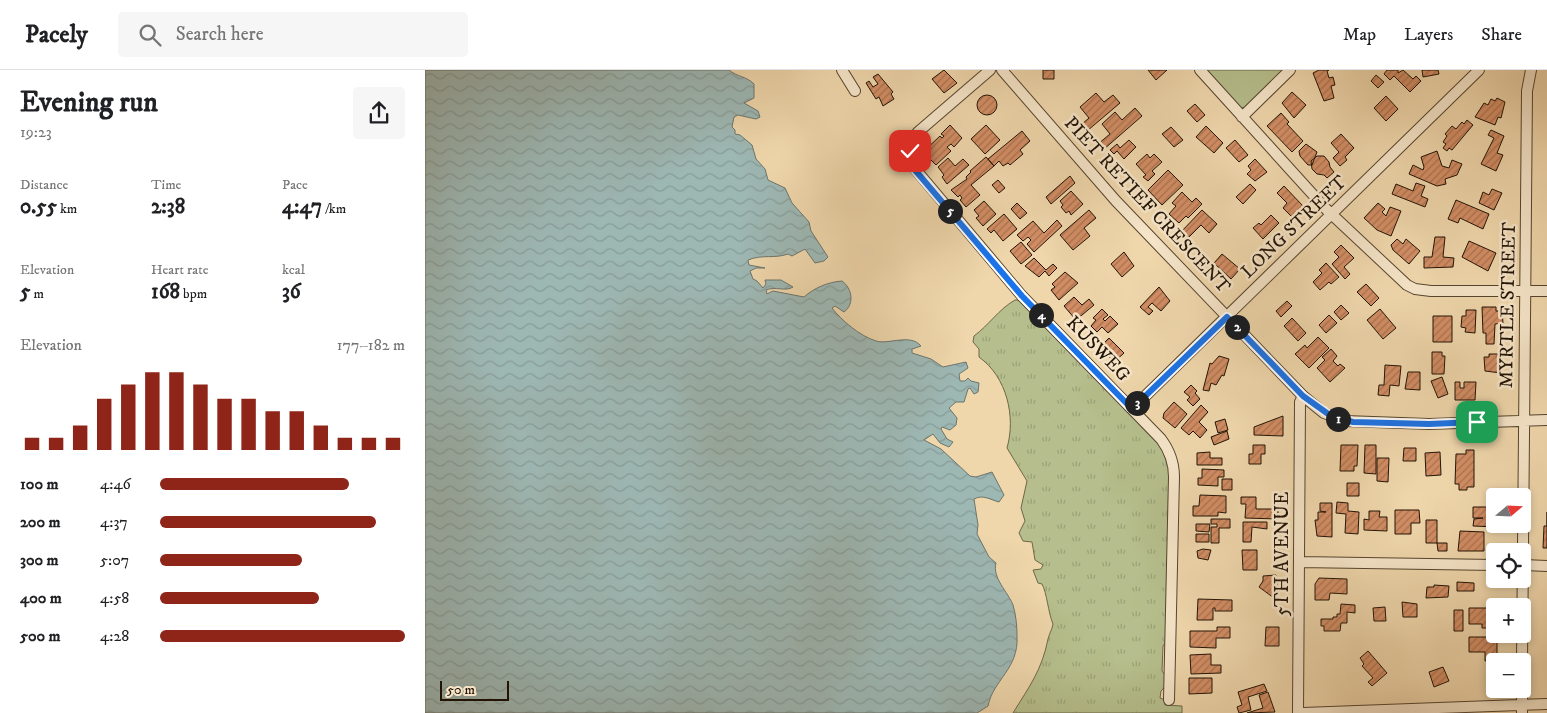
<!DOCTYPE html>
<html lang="en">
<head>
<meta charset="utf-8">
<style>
  :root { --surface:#fff; --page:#f6f6f6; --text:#202124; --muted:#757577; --line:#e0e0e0; --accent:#8f2418 }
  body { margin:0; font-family:"IM FELL DW Pica",serif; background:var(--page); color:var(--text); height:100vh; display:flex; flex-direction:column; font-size:19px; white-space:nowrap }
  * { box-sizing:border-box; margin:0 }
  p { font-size:16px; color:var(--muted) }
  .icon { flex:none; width:28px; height:28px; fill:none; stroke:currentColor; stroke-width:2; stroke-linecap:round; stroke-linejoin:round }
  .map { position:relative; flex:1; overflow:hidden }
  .drawer { display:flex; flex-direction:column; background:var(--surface); width:425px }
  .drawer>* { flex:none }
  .needle { width:32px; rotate:71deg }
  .buttons { position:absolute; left:1061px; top:418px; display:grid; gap:10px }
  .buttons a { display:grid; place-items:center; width:45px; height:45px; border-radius:5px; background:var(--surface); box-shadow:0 2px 8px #0003; font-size:25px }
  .scale { position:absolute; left:15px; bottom:12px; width:69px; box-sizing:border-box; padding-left:5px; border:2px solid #221305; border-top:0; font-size:14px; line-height:18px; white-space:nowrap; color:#221305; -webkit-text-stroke:4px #f5e4c8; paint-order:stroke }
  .pin { position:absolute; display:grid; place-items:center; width:42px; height:42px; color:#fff; margin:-21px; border-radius:10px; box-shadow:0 2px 8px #0006 }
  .km { position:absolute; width:25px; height:25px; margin:-12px; border-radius:50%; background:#222; color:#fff; font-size:14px; line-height:25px; text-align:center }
  .round { display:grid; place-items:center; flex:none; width:52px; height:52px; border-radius:5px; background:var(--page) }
  .headline { display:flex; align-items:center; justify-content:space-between; height:85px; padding:0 20px }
  h1 { font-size:28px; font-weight:700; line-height:38px }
  .metrics { display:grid; grid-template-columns:repeat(3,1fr); gap:8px; height:85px; padding:5px 20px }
  .metrics div { display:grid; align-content:center }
  .metrics b { font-size:21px; font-weight:700 }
  .metrics small { font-size:14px; font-weight:400 }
  .metrics p { font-size:14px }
  .chart { height:140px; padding:10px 20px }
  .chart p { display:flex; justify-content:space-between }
  .chart svg { width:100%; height:90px; margin-top:5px; stroke:var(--accent); stroke-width:6 }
  ul { padding:0 20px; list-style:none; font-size:16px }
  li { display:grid; grid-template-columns:80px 60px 1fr; align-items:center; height:38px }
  li i { height:12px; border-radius:6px; background:var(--accent) }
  header { display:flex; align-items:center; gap:30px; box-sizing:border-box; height:70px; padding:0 25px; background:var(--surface); border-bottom:1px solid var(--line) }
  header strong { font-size:24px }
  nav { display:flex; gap:28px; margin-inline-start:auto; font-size:18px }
  .search { width:350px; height:45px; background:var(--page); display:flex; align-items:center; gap:12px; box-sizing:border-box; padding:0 18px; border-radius:5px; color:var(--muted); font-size:19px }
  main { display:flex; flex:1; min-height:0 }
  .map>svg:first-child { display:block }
  .grass { fill:url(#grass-tufts); stroke:#6c6848 }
  .park { fill:#b5be8c; stroke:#6c6848 }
  .water { fill:url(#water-waves); stroke:#6c756d }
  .building { fill:url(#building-hatch); stroke:#221305 }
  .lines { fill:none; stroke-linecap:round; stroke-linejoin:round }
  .minor-casing { stroke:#55442e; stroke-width:12 }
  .minor { stroke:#f5e4c8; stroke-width:10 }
  .route-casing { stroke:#fff; stroke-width:10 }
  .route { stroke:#1a73e8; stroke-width:6 }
  .labels { text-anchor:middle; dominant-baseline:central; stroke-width:5; stroke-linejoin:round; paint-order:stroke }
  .street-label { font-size:19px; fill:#221305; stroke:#f5e4c8 }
</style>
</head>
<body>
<header>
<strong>Pacely</strong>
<div class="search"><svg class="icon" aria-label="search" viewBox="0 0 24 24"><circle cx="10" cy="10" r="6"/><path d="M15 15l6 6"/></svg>Search here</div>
<nav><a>Map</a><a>Layers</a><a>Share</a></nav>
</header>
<main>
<section class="drawer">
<div class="headline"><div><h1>Evening run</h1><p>19:23</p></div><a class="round"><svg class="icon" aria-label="share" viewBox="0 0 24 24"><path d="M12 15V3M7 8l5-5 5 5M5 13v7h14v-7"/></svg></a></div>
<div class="metrics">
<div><p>Distance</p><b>0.55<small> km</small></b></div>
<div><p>Time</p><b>2:38</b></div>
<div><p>Pace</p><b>4:47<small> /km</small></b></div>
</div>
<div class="metrics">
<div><p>Elevation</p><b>5<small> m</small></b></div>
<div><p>Heart rate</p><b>168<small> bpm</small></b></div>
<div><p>kcal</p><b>36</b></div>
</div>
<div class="chart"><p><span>Elevation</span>177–182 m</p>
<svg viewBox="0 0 160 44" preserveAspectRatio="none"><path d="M5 44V38M15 44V38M25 44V32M35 44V19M45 44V12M55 44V6M65 44V6M75 44V12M85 44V19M95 44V19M105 44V25M115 44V25M125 44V32M135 44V38M145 44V38M155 44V38"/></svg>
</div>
<ul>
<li><b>100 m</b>4:46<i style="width:77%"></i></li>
<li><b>200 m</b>4:37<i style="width:88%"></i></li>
<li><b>300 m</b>5:07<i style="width:58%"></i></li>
<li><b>400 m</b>4:58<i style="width:65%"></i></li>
<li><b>500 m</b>4:28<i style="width:100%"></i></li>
</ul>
</section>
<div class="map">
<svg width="1122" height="643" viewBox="0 0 1122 643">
  <defs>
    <pattern id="grass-tufts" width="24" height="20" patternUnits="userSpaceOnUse" patternTransform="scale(1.25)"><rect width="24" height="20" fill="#b5be8c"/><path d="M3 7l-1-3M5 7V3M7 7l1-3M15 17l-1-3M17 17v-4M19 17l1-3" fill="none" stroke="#9ba277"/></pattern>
    <pattern id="water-waves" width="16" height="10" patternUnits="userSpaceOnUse" patternTransform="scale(1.25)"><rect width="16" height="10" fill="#9db7b3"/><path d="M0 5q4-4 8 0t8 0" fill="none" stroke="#879c98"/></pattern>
    <pattern id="building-hatch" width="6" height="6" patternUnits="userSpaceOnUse" patternTransform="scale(1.25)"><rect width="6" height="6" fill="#d28d64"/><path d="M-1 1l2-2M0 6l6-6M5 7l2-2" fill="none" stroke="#aa7250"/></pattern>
  </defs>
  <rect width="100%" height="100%" fill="#efd6ab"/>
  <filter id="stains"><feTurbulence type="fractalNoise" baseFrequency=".004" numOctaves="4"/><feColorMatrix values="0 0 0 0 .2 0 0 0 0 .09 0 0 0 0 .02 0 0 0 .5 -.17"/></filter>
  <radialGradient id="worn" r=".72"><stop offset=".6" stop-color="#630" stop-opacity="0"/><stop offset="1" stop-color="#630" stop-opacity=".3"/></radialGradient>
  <path class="grass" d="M590,230H596L734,372L744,397L741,572L738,576L737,601L740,605V617L736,621L735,628L740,630V635L757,636V643H588C604,617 617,600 623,569C624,564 627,560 628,554C623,542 622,523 617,514L613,513L608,500L616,499L618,495L610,490L607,472L598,471L594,463L600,451L596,438L602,411L582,378C591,347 582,307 554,287V279L548,272L549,266C564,255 574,239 590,230Z"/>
  <path class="park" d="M779,0H862L819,38L814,37Z"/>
  <path class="water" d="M0,0H304C312,7 321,6 329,14V28L319,33L333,41L335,47L331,49L313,45L309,47L307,57L310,60V64L315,65L327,75L331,89L340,99L343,110L360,118L367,133L384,152L386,161L403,187L399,191L390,193L380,179L367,186L363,184C349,189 338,184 323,190L324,195L340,198H331L325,201L328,209L332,211L338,218L341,214L340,210H356L368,217C361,222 350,216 341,220L342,224L348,221L379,227C389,218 403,212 417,211C427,218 430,234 419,242L410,236L407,238C417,251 435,266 451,271C464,275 485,263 496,276L487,279V283L506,289L518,297L541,292L543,298L534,304L535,311H540L543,308L546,311L554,313L553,322L549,324L545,318L543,319L539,332H531L524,338L532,348L531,355L525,360L517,357L516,359L522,369L528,372L524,377L515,373L508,364L499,370L516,379L545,406L551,407L567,402L579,425L574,432C566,430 558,424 549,429L553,455L552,464L564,487L571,493C567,508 583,522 588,535C591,545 592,556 592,566C594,599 568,610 563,636L552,643H0Z"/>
  <path class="building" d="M519,0L532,13L519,23L507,9Z
    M618,0H629V9H618Z
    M723,0H742L731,10Z
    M894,0H904L902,1L904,8L908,7L910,15L906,16L909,28L899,31L888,3Z
    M962,0H973V3L978,0L988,9L991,6L996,11L985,22L969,6L965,10L959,4Z
    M997,0H1013L1014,4L998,7Z
    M453,4L468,22L466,24L469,29L458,36L454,27L451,29L441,13L444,11L448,17L453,14L448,7Z
    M951,5L959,12L953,18L946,11Z
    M867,22L881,35L869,48L857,33Z
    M671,23L679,32L688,25L695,33L662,61L657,54L664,48L655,37Z
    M552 35a10 10 0 1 1 20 0a10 10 0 1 1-20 0Z
    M961,26L973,39L961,51L949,38Z
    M1072,28L1080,32L1076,48L1073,47L1070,55L1050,47L1059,33L1063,35L1066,29L1070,31Z
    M770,34L780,45L772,52L762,41Z
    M710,38L717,46L678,80L673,74L685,64L677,54L690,42L697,50Z
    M856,43L864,52L862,54L878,71L867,82L842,56Z
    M1042,50L1048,55L1027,80L1024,78L1022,81L1018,78L1021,74L1018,72L1022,66L1020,64L1027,56L1031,59L1037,52L1039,54Z
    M525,55L537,68L529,77L526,74L522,77L526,81L511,95L498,82L515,66L517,68L519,66L516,64Z
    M561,55L575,70L560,84L546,69Z
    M781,56L798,73L789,83L771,67Z
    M746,57L758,70L749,77L737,64Z
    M1066,60L1079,66L1072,83L1078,85L1071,101L1056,94L1069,68L1063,65Z
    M597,61L605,71L595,80L598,84L585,95L583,93L578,96L574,91L569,96L563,89Z
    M916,64L929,78L920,87L922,90L915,96L908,88L914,82L906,73Z
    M704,70L711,77L699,89L692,81L689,84L685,80L692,74L695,78Z
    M810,70L823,85L814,92L801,78Z
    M881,74L892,82L887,95H883L875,86L874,81Z
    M1012,81L1017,96L1024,98L1027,90L1037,94L1032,105L1020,109L1021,114L1012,116L984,104L988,95L998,100L999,97L996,87Z
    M722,84L725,88L729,84L737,92L727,101L730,104L723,111L718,107L721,105L711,94Z
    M892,86H899L904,92L905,97L909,102L902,108L899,105L892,104L887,99L886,91Z
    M561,87L569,96L546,115L555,125L541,137L535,130L537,128L535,125L533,127L526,120L542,109L541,107L546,102L545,101Z
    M523,88L530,96L538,89L544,95L522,114L517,107L519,105L513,97Z
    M830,89L842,102L830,111L822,104L826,100L823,96Z
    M743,100L758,115L737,135L723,120Z
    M645,106L650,113L626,134L621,127Z
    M573,110L580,118L574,123L567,115Z
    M991,113L1000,116L996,126L1003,129L1000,137L967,124L971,114L988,121Z
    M825,114L831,120L818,134L811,127Z
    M859,116L878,136L867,147L858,138L862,133L852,123Z
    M1067,119L1077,123L1069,140L1054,133L1058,122L1064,125Z
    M646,121L658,134L646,145L644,141L641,143L636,137L638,135L635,131Z
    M757,122L767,132L771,128L777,134L763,148L761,146L754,153L744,144L751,136L747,133Z
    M1031,130L1064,144L1058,159L1035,148L1033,153L1023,149Z
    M559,131L571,144L558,156L551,148L554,146L549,140Z
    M592,133L602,143L595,149L586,139Z
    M953,133L960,139L957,142L961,146L965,137L976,141L966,166L952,160L939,148Z
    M664,140L671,148L659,158L665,166L648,180L635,165Z
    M777,140L792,154L784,163L776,155L762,169L755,163Z
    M579,144L592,159L578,171L569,160L566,163L562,159Z
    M846,145L854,153L838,169L828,158L834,153L836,155Z
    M632,150L637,156L609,182L602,174L606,170L603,167L598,171L592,165L608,151L619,163Z
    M1010,167H1020L1018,187L1029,188L1028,197L999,198V187H1007Z
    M972,169L978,174L981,169L995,181L984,194L968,180L966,175Z
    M1044,171L1071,183L1063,201L1037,187Z
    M596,172L607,185L596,194L585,181Z
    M916,175L929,188L919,197L925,204L920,209L907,194L914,187L909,182Z
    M699,182L709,196L697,207L686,194Z
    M797,184L815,199L806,209L789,193Z
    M609,188L621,200L628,194L632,198L624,206L620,201L614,207L600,196Z
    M901,193L914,207L906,214L904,212L895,220L888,212L897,203L894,200Z
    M640,202L653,213L634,230L626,220L630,217L627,214Z
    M941,214L954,228L946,236L932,222Z
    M734,217L745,231L736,241L727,233L723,237L728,241L724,245L715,237Z
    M649,227L657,235L664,229L669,235L651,250L639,236Z
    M862,231L867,236L856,247L851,241Z
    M916,235L924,243L916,250L909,242Z
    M1057,237H1071V241H1077L1078,253L1070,254L1069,274H1061V263H1058Z
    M677,239L683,245L678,249L680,251L685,246L693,254L683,263L677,257L672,262L666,256L671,250L668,248Z
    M955,239L971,258L958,269L942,250Z
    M1041,240H1051L1050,263L1040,262L1041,258L1036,257L1037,246H1041Z
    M904,245L912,253L901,263L894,255Z
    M1008,246H1027V272H1008Z
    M867,248L881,263L873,271L859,256Z
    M893,267L904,278L884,298L870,284L880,275L882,278Z
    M684,268L699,283L689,292L675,277Z
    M906,279L912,286L908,291L913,296L915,294L920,298L905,312L892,298L900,290L897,287Z
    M1007,282H1017V286H1020L1019,304H1007Z
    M1064,284H1076L1078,295H1076V303L1060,301L1059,287H1064Z
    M794,286L804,289L799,306L797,305L791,315L786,313L784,321L778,320L785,293L787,294Z
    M960,295L976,296L974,316L965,315L964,326L953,325L954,315H959Z
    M983,302H995V320L980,319Z
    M1017,307L1023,324L1013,328L1006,311Z
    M1030,312H1035V318H1039V312H1051L1050,330H1030Z
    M766,315L772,321L770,323L775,329L768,336L762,330L765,327L759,322Z
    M749,332L762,344L750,358L738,348L739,343Z
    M776,335L783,342L774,352L782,360L775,368L768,361L764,365L756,358Z
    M858,346V366L829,365V357Z
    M800,349L803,360L793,363L790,352Z
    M802,361L804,369L789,375L786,367Z
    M828,375H840V384H836V394H824V384H828Z
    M916,375H933L932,396H929V401H915Z
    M940,375H951V404L939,403Z
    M979,378H991V391H978Z
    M1041,380H1049V417H1042V420H1034V414H1030L1031,384H1041Z
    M785,382V388H797V395H772V383Z
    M1015,382L1016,405L1001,406L1000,383Z
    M952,388H964L963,412L952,411Z
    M777,399L799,400V407H793V416L773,415V408H777Z
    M797,409H807V420H797Z
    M922,413H934V426H922Z
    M775,425L801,426V443L793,442V446H768V436H774Z
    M816,427H831V439H853V449L820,448L821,434H816Z
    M912,432L923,433V441L934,442L933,464L920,463L921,444L911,443Z
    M895,433H907V467L892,466L890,450H893V442H901L895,441Z
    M1048,437H1070V454H1073V457L1048,456L1049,449L1058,448H1048Z
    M970,440H994L995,453H986V464H970Z
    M944,441H955L954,447H962V461L939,460V449L944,450Z
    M1122,442V478H1118L1119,456H1122Z
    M786,449H805V458H794V473H786V457H792V454H786Z
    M1001,450H1012V473H1001Z
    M818,452H842V459L827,457L826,472H818Z
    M771,454H785L784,462L771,461Z
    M1035,461L1059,462V481H1033Z
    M771,464H784V472H771Z
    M1012,473H1022V481H1013Z
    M778,479L786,480L783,490L773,488L772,481Z
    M817,480H832V500H818Z
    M851,505V510L854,511L851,516L855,519L849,528L834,517L838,511V506Z
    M894,508L922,509V524L905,523L904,530H890V514Z
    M1032,512L1049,513V521H1032Z
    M1009,515L1024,516L1023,527L1001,528L1002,517H1009Z
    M773,529L807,530V541H790V538H788V550H772Z
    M977,532L992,534V547H978Z
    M916,534L930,535V543L922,542V553H916L915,561H899V556H896V549H908V547H912V544H915Z
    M960,537L961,551H949L948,538Z
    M1044,538H1070V552H1062V558H1057V554H1044Z
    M1029,540H1038V561H1029Z
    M792,557H805V568H791V578L765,577V561H792Z
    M841,557H854V576H840Z
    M1044,567H1072V591H1060V582H1044Z
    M943,581L962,603L947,616L943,612L948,608L937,596L939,594L935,588Z
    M786,584V595H796V603L766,604L765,585Z
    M1018,597L1024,611L1009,617L1004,602Z
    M764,608H787V623L764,624Z
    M839,614L842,621L823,627L826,640L814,643L812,637L817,635L813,622Z
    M843,622L850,642L822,643L838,638L834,625Z"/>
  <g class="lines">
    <defs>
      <path id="minor" d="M417,0L430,21
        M565,0L493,62C483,73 482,87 491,100L597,226L736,369C745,381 749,393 749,407L744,630
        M577,0L691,131L878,326L899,343L920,351L1004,354L1122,350
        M775,0L901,139L982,215L990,219L1006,221H1122
        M817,47L865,0
        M707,339L1054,0
        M874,492L1070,495
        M1098,495L1122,496
        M1097,591L1102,21L1106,0
        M1097,619V643
        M873,643L875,332L878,326
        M878,643L1122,634"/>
    </defs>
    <use href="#minor" class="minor-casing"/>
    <use href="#minor" class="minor"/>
  </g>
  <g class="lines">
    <defs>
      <path id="route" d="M485,81L486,91L490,100L597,226L707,339L802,247L878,326L906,346L928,352L1004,354L1052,352"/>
    </defs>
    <use href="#route" class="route-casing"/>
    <use href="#route" class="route"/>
  </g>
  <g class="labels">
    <g class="street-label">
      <text transform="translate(722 135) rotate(47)">PIET RETIEF CRESCENT</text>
      <text transform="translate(869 157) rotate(-44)">LONG STREET</text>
      <text transform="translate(1083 235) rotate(-89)">MYRTLE STREET</text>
      <text transform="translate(673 279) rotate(46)">KUSWEG</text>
      <text transform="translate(857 484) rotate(-90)">5TH AVENUE</text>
    </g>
  </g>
  <rect width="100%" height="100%" filter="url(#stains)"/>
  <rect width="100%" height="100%" fill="url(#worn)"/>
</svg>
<div class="buttons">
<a><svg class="needle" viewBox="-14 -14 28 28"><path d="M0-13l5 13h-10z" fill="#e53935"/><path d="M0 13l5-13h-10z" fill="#757577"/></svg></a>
<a><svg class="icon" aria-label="locate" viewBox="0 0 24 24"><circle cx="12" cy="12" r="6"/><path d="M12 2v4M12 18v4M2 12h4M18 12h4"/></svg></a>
<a>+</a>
<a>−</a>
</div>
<div class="scale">50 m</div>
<div class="pin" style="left:1052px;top:352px;background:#1e9e55"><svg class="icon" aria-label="arrive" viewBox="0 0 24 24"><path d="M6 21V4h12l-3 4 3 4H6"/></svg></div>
<div class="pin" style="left:485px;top:81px;background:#d93025"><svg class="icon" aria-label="check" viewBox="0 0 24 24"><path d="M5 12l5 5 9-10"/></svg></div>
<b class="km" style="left:913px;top:349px">1</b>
<b class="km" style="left:812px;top:257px">2</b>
<b class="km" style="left:712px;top:333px">3</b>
<b class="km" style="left:616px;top:245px">4</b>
<b class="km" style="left:525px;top:141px">5</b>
</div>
</main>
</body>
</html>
